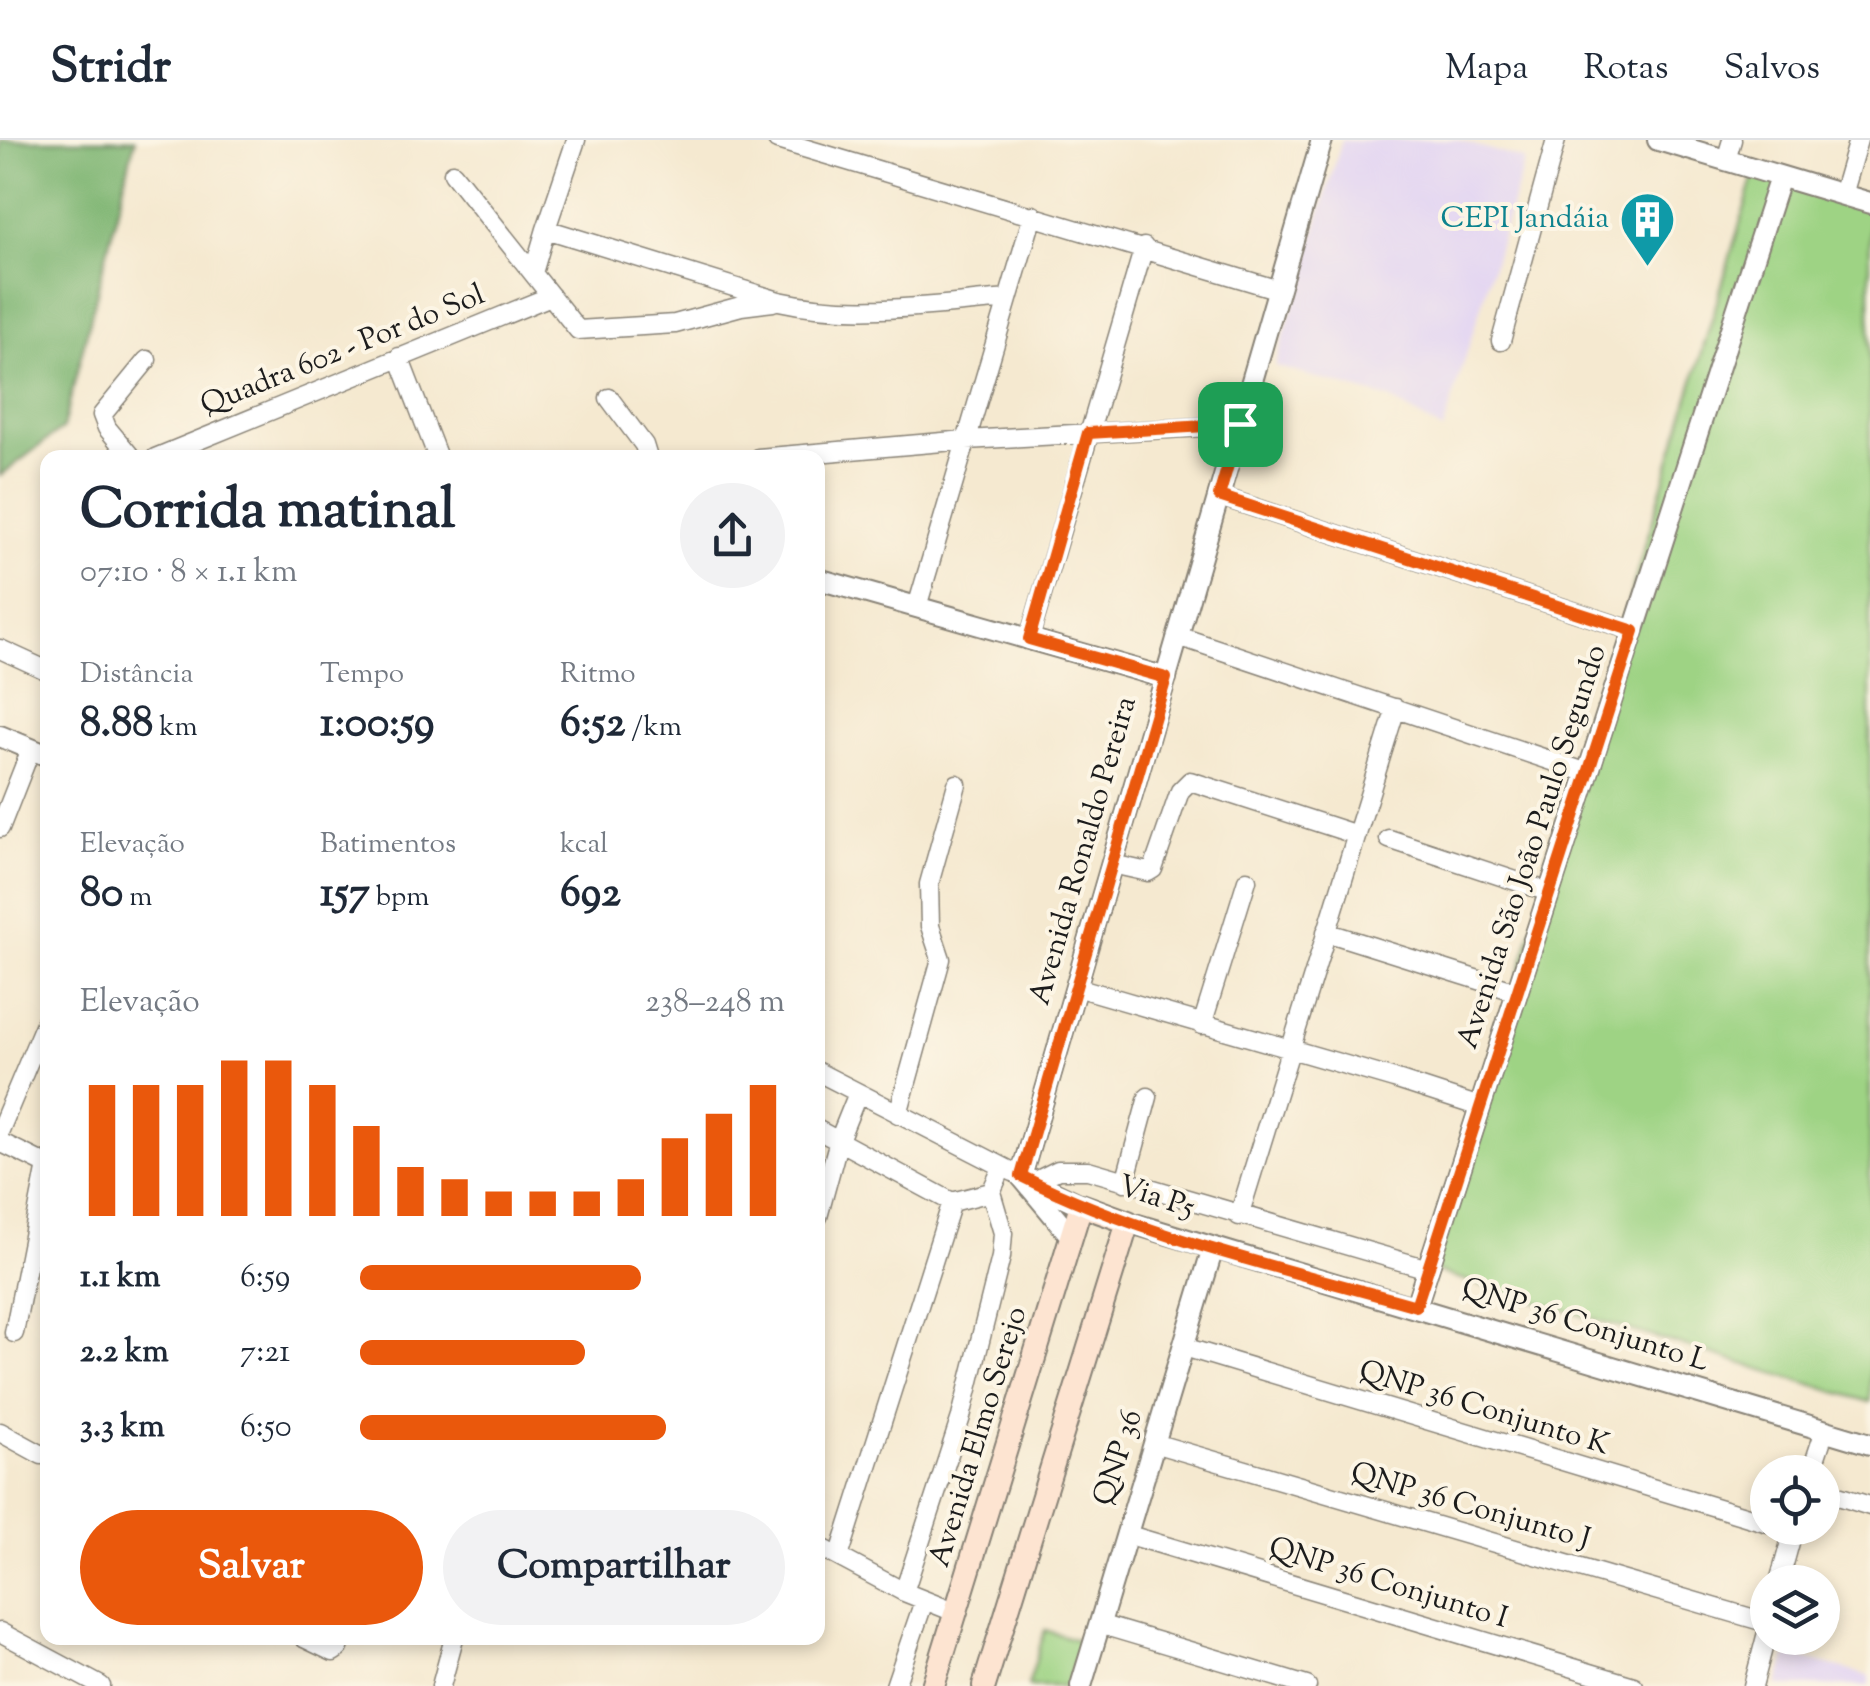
<!DOCTYPE html>
<html lang="pt">
<head>
<meta charset="utf-8">
<style>
  :root { --surface:#fff; --page:#f2f2f3; --text:#1f2937; --muted:#747a83; --line:#e0e1e3; --accent:#ea580c }
  body { margin:0; font-family:"Sorts Mill Goudy",serif; background:var(--page); color:var(--text); height:100vh; display:flex; flex-direction:column; font-size:38px; white-space:nowrap }
  * { box-sizing:border-box; margin:0 }
  p { font-size:32px; color:var(--muted) }
  .icon { flex:none; width:55px; height:55px; fill:none; stroke:currentColor; stroke-width:2; stroke-linecap:round; stroke-linejoin:round }
  .map { position:relative; flex:1; overflow:hidden }
  .details { position:absolute; left:40px; top:310px; width:785px; height:1195px; display:flex; flex-direction:column; background:var(--surface); border-radius:20px; box-shadow:0 5px 15px #0003 }
  .details>* { flex:none }
  .controls { position:absolute; left:1750px; top:1315px; display:grid; gap:20px }
  .controls a { display:grid; place-items:center; width:90px; height:90px; border-radius:50%; background:var(--surface); box-shadow:0 5px 15px #0003; font-size:50px }
  .pin { position:absolute; display:grid; place-items:center; width:85px; height:85px; color:#fff; margin:-42px; border-radius:20px; box-shadow:0 5px 15px #0006 }
  .round { display:grid; place-items:center; flex:none; width:105px; height:105px; border-radius:52px; background:var(--page) }
  .overview { display:flex; align-items:center; justify-content:space-between; height:170px; padding:0 40px }
  h1 { font-size:55px; font-weight:700; line-height:75px }
  .figures { display:grid; grid-template-columns:repeat(3,1fr); gap:15px; height:170px; padding:10px 40px }
  .figures div { display:grid; align-content:center }
  .figures b { font-size:42px; font-weight:700 }
  .figures small { font-size:28px; font-weight:400 }
  .figures p { font-size:28px }
  .chart { height:280px; padding:20px 40px }
  .chart p { display:flex; justify-content:space-between }
  .chart svg { width:100%; height:180px; margin-top:10px; stroke:var(--accent); stroke-width:6 }
  .action { display:flex; gap:20px; margin-top:auto; padding:20px 40px }
  .action a { flex:1; height:115px; border-radius:60px; background:var(--accent); color:#fff; font-size:40px; font-weight:700; line-height:115px; text-align:center }
  .action a+a { background:var(--page); color:var(--text) }
  ul { padding:0 40px; list-style:none; font-size:32px }
  li { display:grid; grid-template-columns:160px 120px 1fr; align-items:center; height:75px }
  li i { height:25px; border-radius:12px; background:var(--accent) }
  header { display:flex; align-items:center; gap:60px; box-sizing:border-box; height:140px; padding:0 50px; background:var(--surface); border-bottom:2px solid var(--line) }
  header strong { font-size:48px }
  nav { display:flex; gap:55px; margin-inline-start:auto; font-size:35px }
  .map>svg:first-child { display:block }
  .built { fill:#e2d4f3 }
  .green { fill:#9ed384; stroke:#5d7850; stroke-width:2.5 }
  .forest { fill:#7eb572; stroke:#4d6847; stroke-width:2.5 }
  .lines { fill:none; stroke-linecap:round; stroke-linejoin:round }
  .minor-casing { stroke:#888276; stroke-width:21 }
  .tertiary-casing { stroke:#888276; stroke-width:24 }
  .secondary-casing { stroke:#888276; stroke-width:26 }
  .minor { stroke:#fff; stroke-width:18 }
  .tertiary { stroke:#fff; stroke-width:20 }
  .secondary { stroke:#fde4d1; stroke-width:22 }
  .route-casing { stroke:#fff; stroke-width:20 }
  .route { stroke:#ea580c; stroke-width:12 }
  .labels { text-anchor:middle; dominant-baseline:central; stroke-width:8; stroke-linejoin:round; paint-order:stroke }
  .culture-label { font-size:30px; fill:#0d838f; stroke:#fcf5e5; text-anchor:end }
  .street-label { font-size:30px; fill:#1c1c1c; stroke:#fcf5e5 }
</style>
</head>
<body>
<header>
<strong>Stridr</strong>
<nav><a>Mapa</a><a>Rotas</a><a>Salvos</a></nav>
</header>
<div class="map">
<svg width="1870" height="1546" viewBox="0 0 1870 1546">
  <rect width="100%" height="100%" fill="#fcf5e5"/>
  <filter id="ink" filterUnits="userSpaceOnUse"><feTurbulence type="fractalNoise" baseFrequency=".01" numOctaves="2"/><feDisplacementMap in="SourceGraphic" scale="20" xChannelSelector="R" yChannelSelector="G"/><feConvolveMatrix kernelMatrix="1 2 1 2 8 2 1 2 1" color-interpolation-filters="sRGB"/></filter>
  <filter id="wash" filterUnits="userSpaceOnUse"><feTurbulence type="fractalNoise" baseFrequency=".0048" numOctaves="4" result="noise"/><feDisplacementMap in="SourceGraphic" scale="40" xChannelSelector="R" yChannelSelector="G"/><feGaussianBlur stdDeviation="2.25" result="paint"/><feColorMatrix in="noise" values="0 0 0 0 0 0 0 0 0 0 0 0 0 0 0 0 0 1.4 0 .05"/><feComposite in="paint" operator="in"/></filter>
  <g filter="url(#wash)">
    <rect width="100%" height="100%" fill="#f5e9d0"/>
    <path class="built" d="M1342,0H1457L1525,20L1443,291L1390,259L1275,226Z
      M1787,1514L1870,1536V1546H1778Z"/>
    <path class="green" d="M1756,29L1870,65V1262L1428,1129L1480,967Z
      M1045,1490L1080,1501L1067,1546H1028Z"/>
    <path class="forest" d="M0,0H135L63,288L0,336Z"/>
  </g>
  <g filter="url(#ink)">
    <g class="lines">
      <defs>
        <path id="minor" d="M777,0L1279,150
          M1726,20L1732,0
          M453,33L578,190L675,184L741,166L773,162
          M1842,55L1858,0
          M546,89L576,0
          M533,133L546,89L779,161C854,178 932,165 1008,159
          M1501,201L1556,0
          M399,217L438,318
          M609,258L644,305L648,318
          M132,318L107,288L102,275L147,220
          M155,318L551,156
          M758,318L966,300L1240,285
          M1219,356L1634,491
          M917,467L1033,75
          M1178,496L1588,633
          M1029,499L1144,107
          M0,509L48,531
          M0,688L31,609
          M1389,699L1549,752
          M1112,724L1148,732L1153,729L1180,651L1190,641L1357,695
          M1326,792L1517,852
          M1076,847L1394,939L1480,967
          M1202,885L1247,740
          M818,932L1013,1032
          M898,974L941,819L930,786L929,744L957,644
          M0,990L48,876
          M818,990L952,1062L991,1052
          M0,1002L47,1025L14,1193
          M1034,1042L1058,1030H1088L1428,1129
          M1125,1042L1148,957
          M1239,1076L1396,568
          M818,1077L839,1000L858,953
          M1184,1207L1768,1383
          M0,1292L42,1315
          M1157,1304L1768,1483
          M1811,1332L1825,1290
          M1822,1351L1870,1366
          M1126,1394L1634,1546
          M818,1406L904,1452L957,1473
          M839,1417L952,1062
          M1779,1442L1794,1388
          M904,1452L961,1277L1001,1117L1003,1093L991,1052L1002,1028
          M1099,1484L1307,1546
          M0,1492L101,1546
          M304,1498L333,1512L339,1508L342,1498
          M441,1546L454,1498
          M895,1546L924,1461
          M1753,1546L1768,1489"/>
        <path id="tertiary" d="M1658,0L1870,63
          M818,439L1166,538
          M0,596L48,616
          M1021,1036L1322,0
          M1021,1036L1071,1096
          M1027,1039L1081,1065
          M1128,1082L1870,1304
          M1416,1166L1780,37
          M1081,1546L1213,1108"/>
        <path id="secondary" d="M933,1546L1081,1065L1128,1082L984,1546"/>
      </defs>
      <use href="#minor" class="minor-casing"/>
      <use href="#tertiary" class="tertiary-casing"/>
      <use href="#secondary" class="secondary-casing"/>
      <use href="#minor" class="minor"/>
      <use href="#tertiary" class="tertiary"/>
      <use href="#secondary" class="secondary"/>
    </g>
  </g>
  <g class="lines" filter="url(#ink)">
    <defs>
      <path id="route" d="M1240,284L1219,356L1634,491L1416,1166C1283,1128 1145,1098 1021,1036L1166,538L1029,499L1088,293Z"/>
    </defs>
    <use href="#route" class="route-casing"/>
    <use href="#route" class="route"/>
  </g>
  <defs>
    <symbol id="building-pin" viewBox="-11 -11 22 30"><path d="M0 17L-7.5 6A9.5 9.5 0 1 1 7.5 6Z" fill="#0f9aa8" stroke="#fcf5e5"/><path d="M-4-6H4V6H1V3H-1V6H-4ZM-2.5-4.3h1.7v1.8h-1.7ZM.8-4.3h1.7v1.8H.8ZM-2.5-1h1.7V.8h-1.7ZM.8-1h1.7V.8H.8Z" fill="#fff"/></symbol>
  </defs>
  <g fill-rule="evenodd">
    <use href="#building-pin" x="1616" y="48" width="63" height="86"/>
  </g>
  <g class="labels">
    <g class="culture-label">
      <text x="1609" y="79">CEPI Jandáia</text>
    </g>
    <g class="street-label">
      <text transform="translate(343 211) rotate(-22)">Quadra 602 - Por do Sol</text>
      <text transform="translate(1533 707) rotate(-72)">Avenida São João Paulo Segundo</text>
      <text transform="translate(1084 711) rotate(-74)">Avenida Ronaldo Pereira</text>
      <text transform="translate(1156 1058) rotate(18)">Via P5</text>
      <text transform="translate(1585 1186) rotate(17)">QNP 36 Conjunto L</text>
      <text transform="translate(1484 1269) rotate(17)">QNP 36 Conjunto K</text>
      <text transform="translate(979 1297) rotate(-73)">Avenida Elmo Serejo</text>
      <text transform="translate(1119 1318) rotate(-72)">QNP 36</text>
      <text transform="translate(1470 1367) rotate(16)">QNP 36 Conjunto J</text>
      <text transform="translate(1388 1444) rotate(17)">QNP 36 Conjunto I</text>
    </g>
  </g>
</svg>
<div class="controls">
<a><svg class="icon" aria-label="locate" viewBox="0 0 24 24"><circle cx="12" cy="12" r="6"/><path d="M12 2v4M12 18v4M2 12h4M18 12h4"/></svg></a>
<a><svg class="icon" aria-label="layers" viewBox="0 0 24 24"><path d="M12 4l9 5-9 5-9-5zM3 14l9 5 9-5"/></svg></a>
</div>
<div class="pin" style="left:1240px;top:284px;background:#1e9e55"><svg class="icon" aria-label="arrive" viewBox="0 0 24 24"><path d="M6 21V4h12l-3 4 3 4H6"/></svg></div>
<section class="details">
<div class="overview"><div><h1>Corrida matinal</h1><p>07:10 · 8 × 1.1 km</p></div><a class="round"><svg class="icon" aria-label="share" viewBox="0 0 24 24"><path d="M12 15V3M7 8l5-5 5 5M5 13v7h14v-7"/></svg></a></div>
<div class="figures">
<div><p>Distância</p><b>8.88<small> km</small></b></div>
<div><p>Tempo</p><b>1:00:59</b></div>
<div><p>Ritmo</p><b>6:52<small> /km</small></b></div>
</div>
<div class="figures">
<div><p>Elevação</p><b>80<small> m</small></b></div>
<div><p>Batimentos</p><b>157<small> bpm</small></b></div>
<div><p>kcal</p><b>692</b></div>
</div>
<div class="chart"><p><span>Elevação</span>238–248 m</p>
<svg viewBox="0 0 160 44" preserveAspectRatio="none"><path d="M5 44V12M15 44V12M25 44V12M35 44V6M45 44V6M55 44V12M65 44V22M75 44V32M85 44V35M95 44V38M105 44V38M115 44V38M125 44V35M135 44V25M145 44V19M155 44V12"/></svg>
</div>
<ul>
<li><b>1.1 km</b>6:59<i style="width:66%"></i></li>
<li><b>2.2 km</b>7:21<i style="width:53%"></i></li>
<li><b>3.3 km</b>6:50<i style="width:72%"></i></li>
</ul>
<div class="action"><a>Salvar</a><a>Compartilhar</a></div>
</section>
</div>
</body>
</html>
